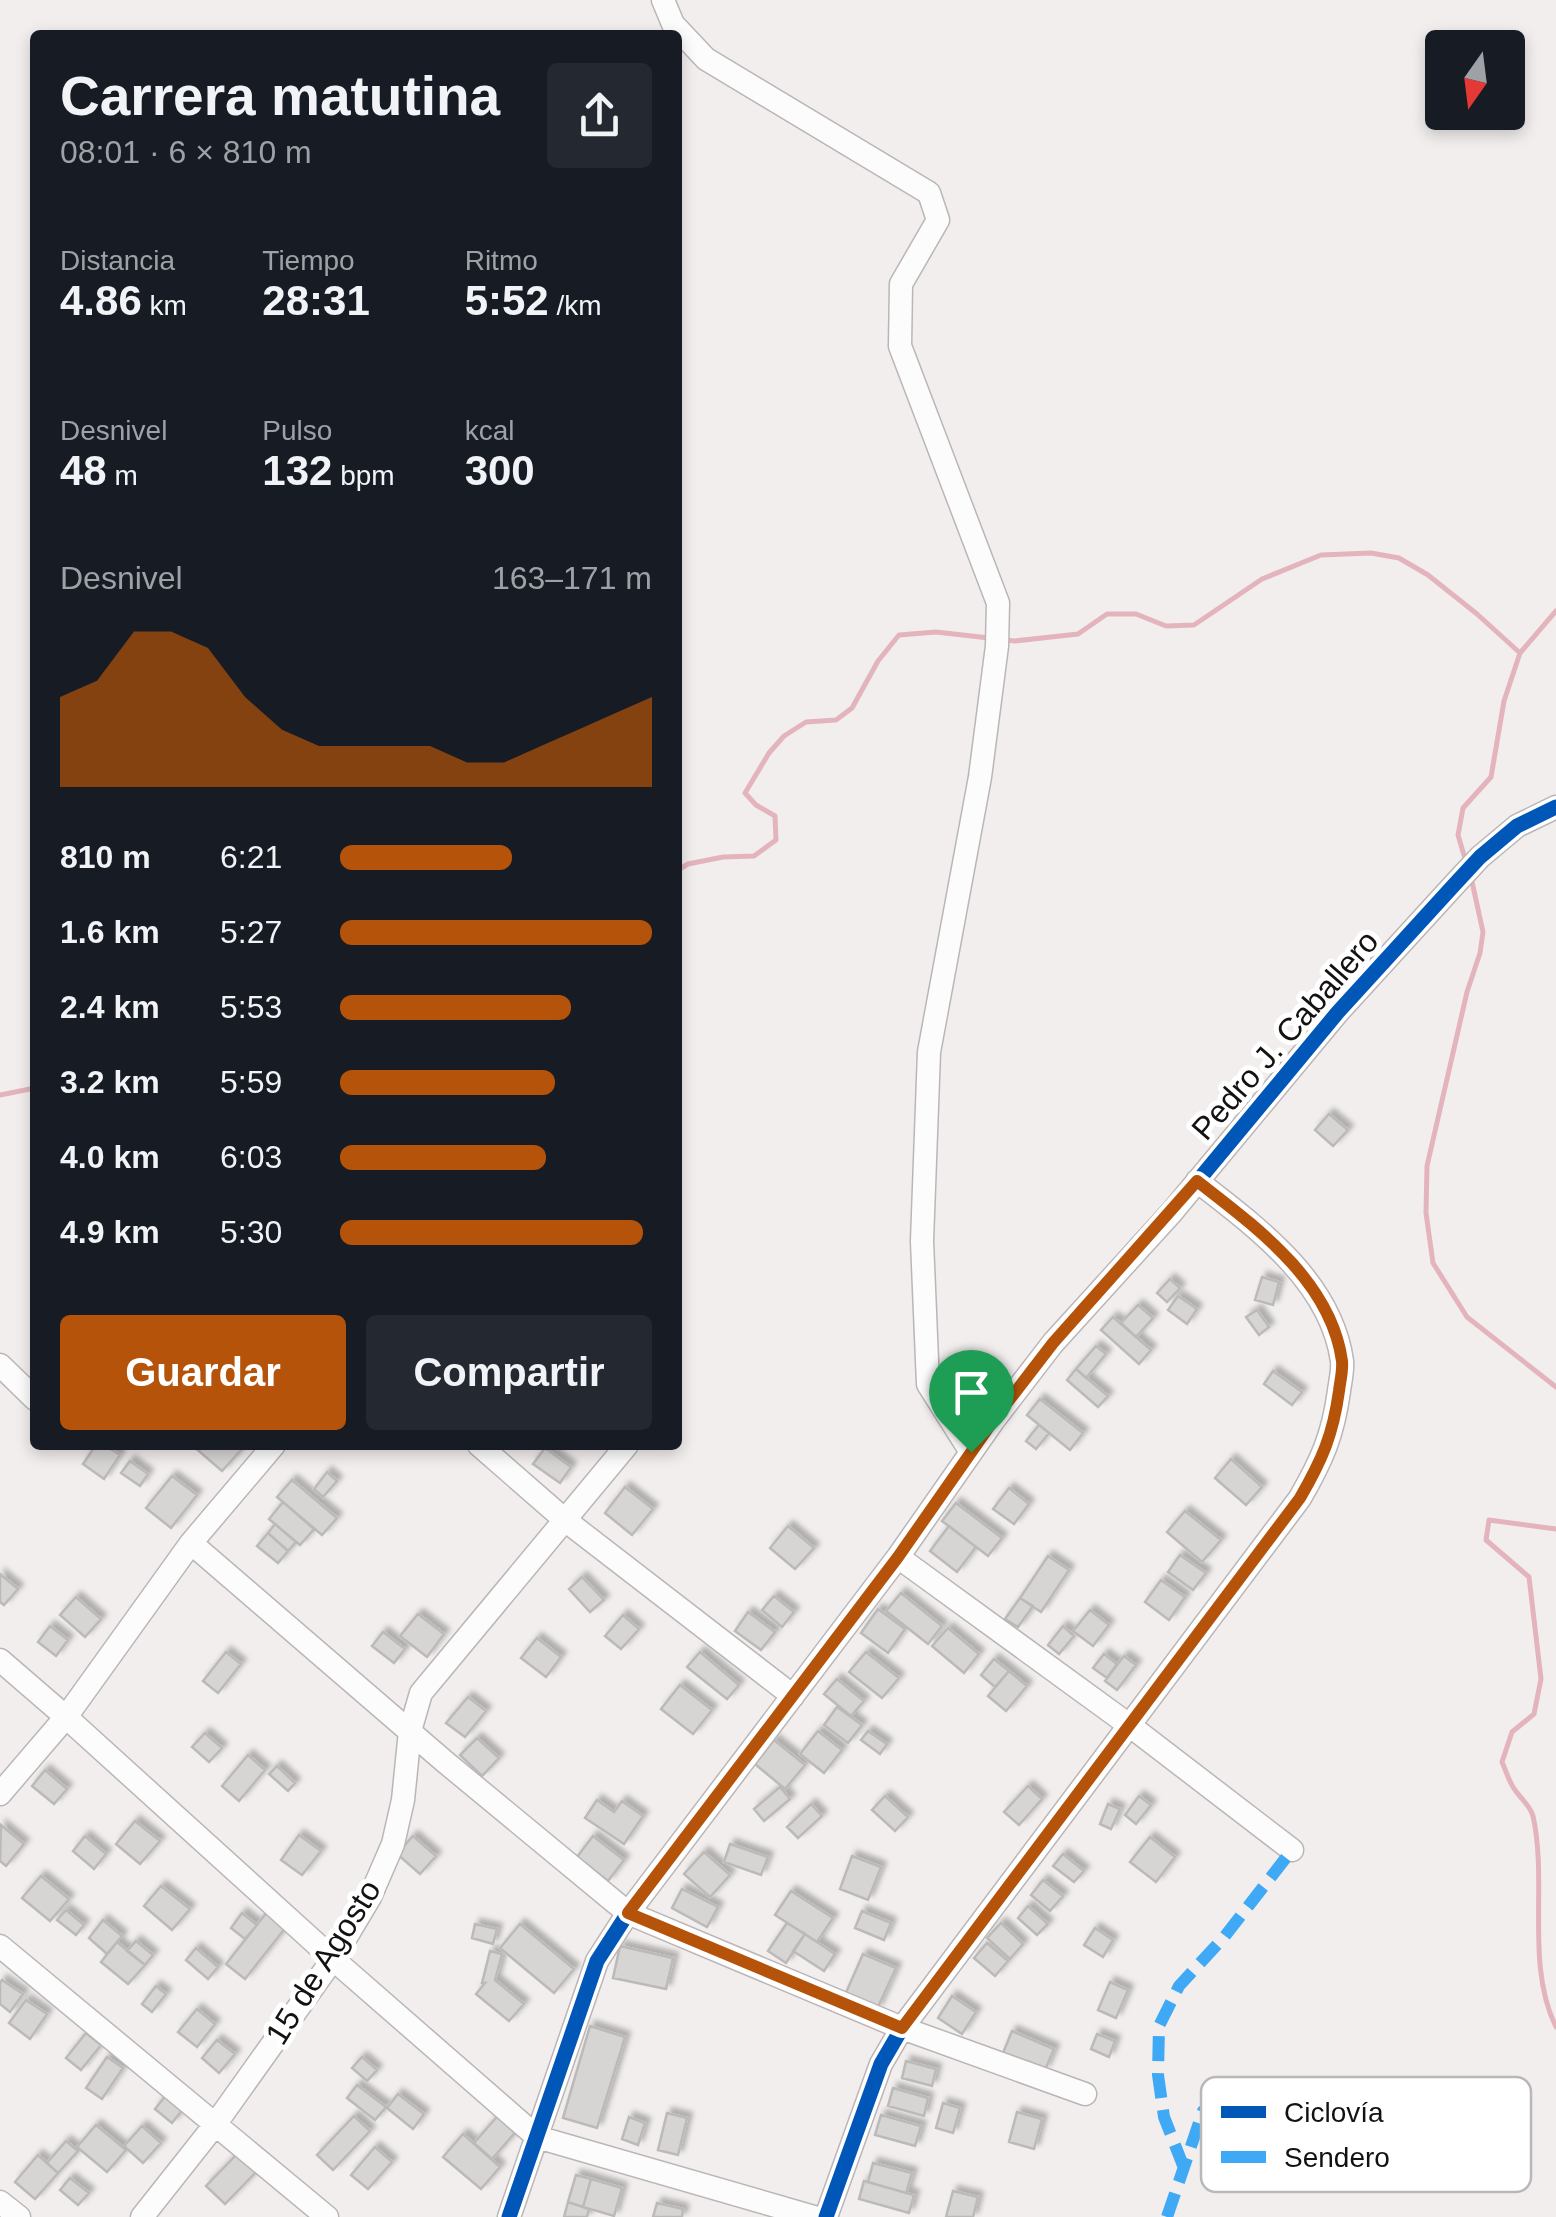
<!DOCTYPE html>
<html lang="es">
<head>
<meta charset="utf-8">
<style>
  :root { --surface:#171b24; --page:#242831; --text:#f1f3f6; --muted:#9ea1a6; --accent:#b45309 }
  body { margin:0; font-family:Helvetica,sans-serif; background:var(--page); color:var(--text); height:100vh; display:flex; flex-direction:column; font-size:38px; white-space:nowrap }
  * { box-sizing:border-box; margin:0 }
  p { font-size:32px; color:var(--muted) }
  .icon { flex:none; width:55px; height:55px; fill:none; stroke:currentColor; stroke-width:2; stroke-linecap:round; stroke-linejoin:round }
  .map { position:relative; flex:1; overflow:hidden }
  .drawer { position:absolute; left:30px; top:30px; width:652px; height:1420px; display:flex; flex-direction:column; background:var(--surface); border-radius:10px; box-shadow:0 5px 15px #0003 }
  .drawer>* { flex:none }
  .needle { width:65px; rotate:194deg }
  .buttons { position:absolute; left:1425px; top:30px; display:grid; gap:20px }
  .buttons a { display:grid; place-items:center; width:100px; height:100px; border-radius:10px; background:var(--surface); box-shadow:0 5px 15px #0003; font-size:50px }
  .pin { position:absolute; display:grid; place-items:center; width:85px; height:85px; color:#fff; margin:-102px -42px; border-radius:50% 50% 50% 0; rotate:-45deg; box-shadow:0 0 10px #0007 }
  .pin .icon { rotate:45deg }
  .round { display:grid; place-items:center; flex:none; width:105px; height:105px; border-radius:10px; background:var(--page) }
  .summary { display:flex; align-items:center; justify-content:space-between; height:170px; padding:0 30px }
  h1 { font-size:55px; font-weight:700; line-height:75px }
  .figures { display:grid; grid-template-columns:repeat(3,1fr); gap:15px; height:170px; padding:10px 30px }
  .figures div { display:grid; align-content:center }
  .figures b { font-size:42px; font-weight:700 }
  .figures small { font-size:28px; font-weight:400 }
  .figures p { font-size:28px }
  .chart { height:280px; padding:20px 30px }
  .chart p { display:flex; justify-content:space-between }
  .chart svg { width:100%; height:180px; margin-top:10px; fill:var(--accent); opacity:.7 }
  .primary-button { display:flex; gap:20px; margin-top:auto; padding:20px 30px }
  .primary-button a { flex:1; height:115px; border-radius:10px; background:var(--accent); color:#fff; font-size:40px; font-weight:700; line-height:115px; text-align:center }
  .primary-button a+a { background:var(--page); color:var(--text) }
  ul { padding:0 30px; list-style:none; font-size:32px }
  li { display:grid; grid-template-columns:160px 120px 1fr; align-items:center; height:75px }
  li i { height:25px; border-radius:12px; background:var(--accent) }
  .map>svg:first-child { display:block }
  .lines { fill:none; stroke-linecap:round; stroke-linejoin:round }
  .stream { stroke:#e4b4bc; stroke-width:5 }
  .building { fill:#d7d4d4; stroke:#bcb9b9; stroke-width:2.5; filter:url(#shadow) }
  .minor-casing { stroke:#bab6b7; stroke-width:25 }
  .minor { stroke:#fdfcfc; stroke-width:22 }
  .quiet { stroke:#3fa9f5; stroke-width:12; stroke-dasharray:25 12; stroke-linecap:butt }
  .cycleway-casing { stroke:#fff; stroke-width:21 }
  .cycleway { stroke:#0057b8; stroke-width:15 }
  .route-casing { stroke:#fff; stroke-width:20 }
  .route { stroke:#b45309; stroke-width:12 }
  .labels { text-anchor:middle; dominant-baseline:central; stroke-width:10; stroke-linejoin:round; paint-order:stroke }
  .street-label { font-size:32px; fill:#141111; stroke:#fff }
  .key { fill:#fff; stroke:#b8b8b8; stroke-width:2.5 }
  .key-label { font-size:28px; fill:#141111 }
</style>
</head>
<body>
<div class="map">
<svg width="1556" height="2217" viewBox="0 0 1556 2217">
  <defs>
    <filter id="shadow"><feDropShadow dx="5" dy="-5" stdDeviation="2.5" flood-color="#0004"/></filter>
  </defs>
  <rect width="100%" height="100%" fill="#f2eeee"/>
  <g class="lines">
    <path class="stream" d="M1005,640L1015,641L1078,634L1107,614H1136L1166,626L1194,625L1262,579L1321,555L1371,553L1399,558L1428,575L1477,614L1520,653
      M1466,862L1458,835L1463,808L1491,777L1504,701L1520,653L1556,611
      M678,870L688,864L723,857L754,856L776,840L775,816L756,805L745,793L769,753L784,736L806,722L836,720L852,708L878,661L899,635L936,632L989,638
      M1471,877L1483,932L1480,953L1467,992L1427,1166L1426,1213L1433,1263L1467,1317L1556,1387
      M0,1095L35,1088
      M1556,1529L1489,1520L1486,1540L1529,1577L1541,1679L1534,1714L1512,1732L1502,1762C1506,1771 1509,1782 1515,1790C1521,1799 1530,1805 1533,1816C1548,1883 1525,1964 1556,2027"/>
  </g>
  <path class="building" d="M1329,1114L1348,1130L1333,1146L1315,1130Z
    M1262,1277L1279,1282L1273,1305L1255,1300Z
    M1170,1279L1180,1288L1167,1302L1157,1293Z
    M1178,1296L1197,1309L1187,1324L1168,1310Z
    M1138,1305L1153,1318L1136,1337L1121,1323Z
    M1257,1310L1269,1327L1259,1335L1246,1317Z
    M1113,1317L1151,1350L1139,1364L1101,1330Z
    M1096,1346L1106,1354L1086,1378L1076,1369Z
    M1076,1369L1108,1396L1098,1407L1067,1380Z
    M1273,1371L1302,1392L1292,1405L1264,1384Z
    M1040,1399L1083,1433L1070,1450L1027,1415Z
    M1039,1425L1049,1433L1036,1449L1026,1441Z
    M96,1445H104L120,1455L104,1479L83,1464Z
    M235,1445L241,1450L222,1471L193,1446Z
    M545,1448L571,1467L560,1483L533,1464Z
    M1231,1459L1262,1487L1246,1505L1215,1478Z
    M130,1461L148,1474L140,1486L121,1473Z
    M327,1472L337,1481L323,1497L314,1489Z
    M172,1476L197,1495L171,1528L146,1508Z
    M292,1480L337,1518L322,1535L277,1497Z
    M625,1487L653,1509L632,1535L605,1513Z
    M1009,1488L1029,1504L1014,1524L993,1509Z
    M283,1502L314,1529L300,1545L269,1519Z
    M956,1503L1002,1538L988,1556L942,1521Z
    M1185,1511L1221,1540L1202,1562L1167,1532Z
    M275,1524L296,1542L288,1551L268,1533Z
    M788,1526L814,1548L795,1569L770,1548Z
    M949,1526L976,1547L957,1572L930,1551Z
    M268,1533L288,1551L278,1563L257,1546Z
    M1180,1555L1206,1573L1193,1590L1168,1572Z
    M1048,1556L1069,1570L1041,1612L1020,1598Z
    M0,1574L18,1589L4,1605L0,1602Z
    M582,1577L604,1600L590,1612L569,1589Z
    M1161,1580L1185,1597L1169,1620L1145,1602Z
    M901,1593L942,1626L928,1644L886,1611Z
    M774,1596L794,1612L782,1627L762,1610Z
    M76,1597L101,1619L85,1637L60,1615Z
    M1020,1598L1033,1606L1018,1627L1005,1619Z
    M878,1609L905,1629L888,1653L861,1633Z
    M1090,1610L1109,1625L1093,1646L1073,1631Z
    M748,1612L775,1632L761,1650L735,1631Z
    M418,1614L444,1634L427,1657L400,1636Z
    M623,1615L639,1629L621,1649L605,1636Z
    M50,1626L68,1640L56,1656L38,1642Z
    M1063,1626L1074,1636L1059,1654L1048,1645Z
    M948,1628L979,1654L964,1673L932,1646Z
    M383,1632L405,1649L394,1663L372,1646Z
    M537,1638L561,1657L546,1677L521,1658Z
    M226,1652L241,1664L218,1693L203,1681Z
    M700,1652L739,1685L727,1699L687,1667Z
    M866,1652L899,1678L882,1698L849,1672Z
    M1104,1654L1117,1664L1107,1678L1093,1668Z
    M1124,1656L1136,1665L1117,1690L1105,1681Z
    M994,1659L1009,1671L995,1687L981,1675Z
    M1009,1671L1027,1686L1006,1711L988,1696Z
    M837,1679L864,1701L851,1716L824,1694Z
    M680,1685L712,1710L693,1734L661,1709Z
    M468,1697L486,1711L465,1737L446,1723Z
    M837,1707L862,1725L848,1743L824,1725Z
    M818,1731L842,1750L824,1773L800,1754Z
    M868,1731L887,1744L880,1754L861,1740Z
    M205,1733L222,1748L209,1762L192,1747Z
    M477,1738L499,1758L482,1776L460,1755Z
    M774,1740L805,1765L785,1789L755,1764Z
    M248,1755L265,1770L239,1801L222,1786Z
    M277,1766L295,1783L288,1791L269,1774Z
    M45,1770L67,1789L54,1804L32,1786Z
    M1028,1786L1042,1799L1019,1825L1004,1812Z
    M780,1787L790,1799L764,1821L754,1809Z
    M885,1796L908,1817L895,1831L872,1810Z
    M1139,1796L1151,1805L1136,1824L1125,1815Z
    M597,1800L614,1812L622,1801L643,1816L624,1844L585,1818Z
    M811,1804L822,1816L798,1838L787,1827Z
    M1108,1804L1120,1809L1111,1829L1100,1824Z
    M135,1821L160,1841L140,1864L116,1844Z
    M1,1825L24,1844L6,1866L0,1861Z
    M299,1835L321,1851L302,1875L281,1860Z
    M85,1836L106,1854L94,1869L73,1851Z
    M413,1836L436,1856L420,1874L397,1854Z
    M593,1836L624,1860L608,1881L577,1857Z
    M1150,1837L1175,1857L1156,1882L1130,1862Z
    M730,1844L768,1857L761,1875L724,1862Z
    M704,1852L730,1875L710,1897L684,1874Z
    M1063,1854L1084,1871L1074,1882L1053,1866Z
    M852,1856L881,1867L868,1900L840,1889Z
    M41,1876L69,1899L50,1921L22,1898Z
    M1043,1880L1063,1896L1050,1911L1031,1895Z
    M161,1886L190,1909L172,1930L144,1906Z
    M682,1889L718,1907L707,1927L672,1908Z
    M791,1891L833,1918L817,1942L775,1915Z
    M1028,1906L1048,1924L1037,1935L1018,1918Z
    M271,1907L290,1922L245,1979L226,1964Z
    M66,1910L84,1925L76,1935L57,1920Z
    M862,1911L891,1923L884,1940L855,1928Z
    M242,1913L257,1925L245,1939L231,1928Z
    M103,1920L122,1936L107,1954L89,1938Z
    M787,1923L805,1934L786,1963L768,1951Z
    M1001,1923L1023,1944L1010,1959L987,1938Z
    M475,1924L497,1929L493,1944L472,1938Z
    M520,1924L574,1969L554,1993L500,1948Z
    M1095,1928L1113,1940L1103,1957L1084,1945Z
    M805,1934L835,1954L824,1971L793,1951Z
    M136,1941L153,1955L145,1965L127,1951Z
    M117,1942L145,1965L128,1984L101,1962Z
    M987,1943L1008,1961L995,1976L974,1958Z
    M620,1946L673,1958L666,1989L613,1978Z
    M196,1948L218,1967L208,1979L186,1960Z
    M490,1951L502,1954L495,1980L524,2004L509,2021L476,1994L485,1983H482Z
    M863,1954L896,1968L877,2009L845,1995Z
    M2,1980L23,1994L10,2012L0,2004V1983Z
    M1110,1982L1128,1990L1116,2018L1098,2010Z
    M156,1986L166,1994L152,2012L142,2004Z
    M952,1996L976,2012L962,2034L938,2018Z
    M26,2000L47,2014L30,2039L9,2023Z
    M197,2009L215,2024L197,2047L178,2032Z
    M590,2026L625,2037L597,2128L563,2118Z
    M1012,2031L1054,2049L1045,2070L1003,2053Z
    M86,2033L101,2045L81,2070L66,2058Z
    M1097,2034L1115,2041L1109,2057L1091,2049Z
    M217,2040L235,2054L219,2073L202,2058Z
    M107,2057L123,2068L102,2099L86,2088Z
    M362,2057L377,2070L367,2081L352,2068Z
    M906,2061L936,2069L932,2086L902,2078Z
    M357,2085L386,2107L375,2120L347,2098Z
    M893,2088L928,2098L924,2116L888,2106Z
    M398,2094L424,2114L413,2129L387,2108Z
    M166,2095L183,2109L172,2123L155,2109Z
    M943,2103L960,2108L953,2133L936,2128Z
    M502,2111L520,2127L492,2159L474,2143Z
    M1017,2112L1042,2119L1034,2149L1009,2142Z
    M667,2113L687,2118L678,2155L658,2150Z
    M881,2115L921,2126L915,2146L875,2135Z
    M354,2116L370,2131L333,2170L317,2155Z
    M629,2117L645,2123L638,2145L622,2139Z
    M96,2125L126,2150L107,2172L77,2147Z
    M142,2126L161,2143L143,2163L124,2146Z
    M463,2134L500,2167L481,2189L443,2157Z
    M66,2141L78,2151L58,2173L47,2163Z
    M375,2147L392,2162L368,2189L351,2175Z
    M240,2151L259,2169L225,2204L206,2186Z
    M38,2155L58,2173L35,2199L15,2182Z
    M873,2163L912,2173L906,2193L868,2182Z
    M576,2175L591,2179L583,2207L568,2202Z
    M70,2178L89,2193L78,2205L60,2190Z
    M591,2179L622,2188L614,2216L583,2207Z
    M864,2181L914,2195L909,2213L859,2199Z
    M953,2191L978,2197L973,2217H946Z
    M568,2202L589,2209L587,2217H564Z
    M657,2203L683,2209L682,2217H653Z"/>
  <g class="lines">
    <defs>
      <path id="minor" d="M663,0L673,24L706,59L929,193L938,220L901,284L900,346L998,603L997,646L980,777L929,1052L922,1241L928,1384L971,1452
        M0,1365L35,1399
        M274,1445L191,1543L444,1761L628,1913L902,2028L1085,2094
        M479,1445L565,1520L793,1696
        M898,1557L1129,1725L1292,1850
        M0,1660L66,1717L333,1959L537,2137L814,2217
        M0,1794L66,1717L191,1543
        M0,1946L327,2217
        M0,2202L19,2217
        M142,2217L214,2126L333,1959L370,1897L393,1844L403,1800L410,1731L421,1693L627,1445
        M509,2217L597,1961L628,1913L898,1557L993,1421L1053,1343L1172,1212L1338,1012L1454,885L1480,857L1517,826L1556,807
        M826,2217L881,2064L902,2028L1300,1498C1322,1460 1333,1435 1339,1391C1340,1382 1343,1371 1342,1361C1331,1281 1256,1227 1197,1181"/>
    </defs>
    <use href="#minor" class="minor-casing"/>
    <use href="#minor" class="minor"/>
    <path class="quiet" d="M1184,2168L1164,2117L1158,2075L1159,2026L1179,1986L1225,1936L1292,1850
      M1167,2217L1203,2111C1247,2127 1293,2145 1341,2144C1361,2143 1383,2137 1403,2133"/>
    <defs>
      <path id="cycleway" d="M509,2217L597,1961L628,1913L898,1557L993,1421L1053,1343L1172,1212L1338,1012L1454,885L1480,857L1517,826L1556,807
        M826,2217L881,2064L902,2028L1300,1498C1322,1460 1333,1435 1339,1391C1340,1382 1343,1371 1342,1361C1331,1281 1256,1227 1197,1181"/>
    </defs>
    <use href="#cycleway" class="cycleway-casing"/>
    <use href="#cycleway" class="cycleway"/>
  </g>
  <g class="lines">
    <defs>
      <path id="route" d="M1197,1181C1256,1227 1331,1281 1342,1361C1343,1371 1340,1382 1339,1391C1333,1435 1322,1460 1300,1498L902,2028L628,1913L898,1557L993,1421L1053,1343Z"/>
    </defs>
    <use href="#route" class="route-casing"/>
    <use href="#route" class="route"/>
  </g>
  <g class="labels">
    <g class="street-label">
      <text transform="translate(1285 1035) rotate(-49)">Pedro J. Caballero</text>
      <text transform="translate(323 1962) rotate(-58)">15 de Agosto</text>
    </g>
  </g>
  <rect x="1201" y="2077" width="330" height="115" rx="15" class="key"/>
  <rect x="1221" y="2106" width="45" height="12" fill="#0057b8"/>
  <rect x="1221" y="2151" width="45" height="12" fill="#3fa9f5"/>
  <g class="key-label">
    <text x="1284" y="2122">Ciclovía</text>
    <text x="1284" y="2167">Sendero</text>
  </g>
</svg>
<div class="buttons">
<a><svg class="needle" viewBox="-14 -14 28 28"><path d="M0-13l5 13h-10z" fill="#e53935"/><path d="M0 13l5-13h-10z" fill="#9ea1a6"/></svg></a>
</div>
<div class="pin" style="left:971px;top:1452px;background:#1e9e55"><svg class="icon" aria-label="arrive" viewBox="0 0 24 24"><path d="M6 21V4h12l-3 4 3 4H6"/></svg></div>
<section class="drawer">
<div class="summary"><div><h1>Carrera matutina</h1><p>08:01 · 6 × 810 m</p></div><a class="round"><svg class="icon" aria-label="share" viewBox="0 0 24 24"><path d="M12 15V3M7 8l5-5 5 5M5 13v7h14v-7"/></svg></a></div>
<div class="figures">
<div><p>Distancia</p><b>4.86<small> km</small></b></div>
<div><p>Tiempo</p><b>28:31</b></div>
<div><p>Ritmo</p><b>5:52<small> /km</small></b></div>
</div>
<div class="figures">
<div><p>Desnivel</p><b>48<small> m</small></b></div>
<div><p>Pulso</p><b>132<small> bpm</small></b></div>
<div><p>kcal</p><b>300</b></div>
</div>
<div class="chart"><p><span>Desnivel</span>163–171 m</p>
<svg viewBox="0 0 160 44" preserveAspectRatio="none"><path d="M0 44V22L10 18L20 6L30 6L40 10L50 22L60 30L70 34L80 34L90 34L100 34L110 38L120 38L130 34L140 30L150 26L160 22V44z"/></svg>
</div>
<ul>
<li><b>810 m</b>6:21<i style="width:55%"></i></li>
<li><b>1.6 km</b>5:27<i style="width:100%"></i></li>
<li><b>2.4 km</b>5:53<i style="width:74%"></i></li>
<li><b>3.2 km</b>5:59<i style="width:69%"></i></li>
<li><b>4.0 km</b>6:03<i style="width:66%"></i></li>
<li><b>4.9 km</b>5:30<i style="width:97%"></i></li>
</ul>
<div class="primary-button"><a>Guardar</a><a>Compartir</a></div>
</section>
</div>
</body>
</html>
